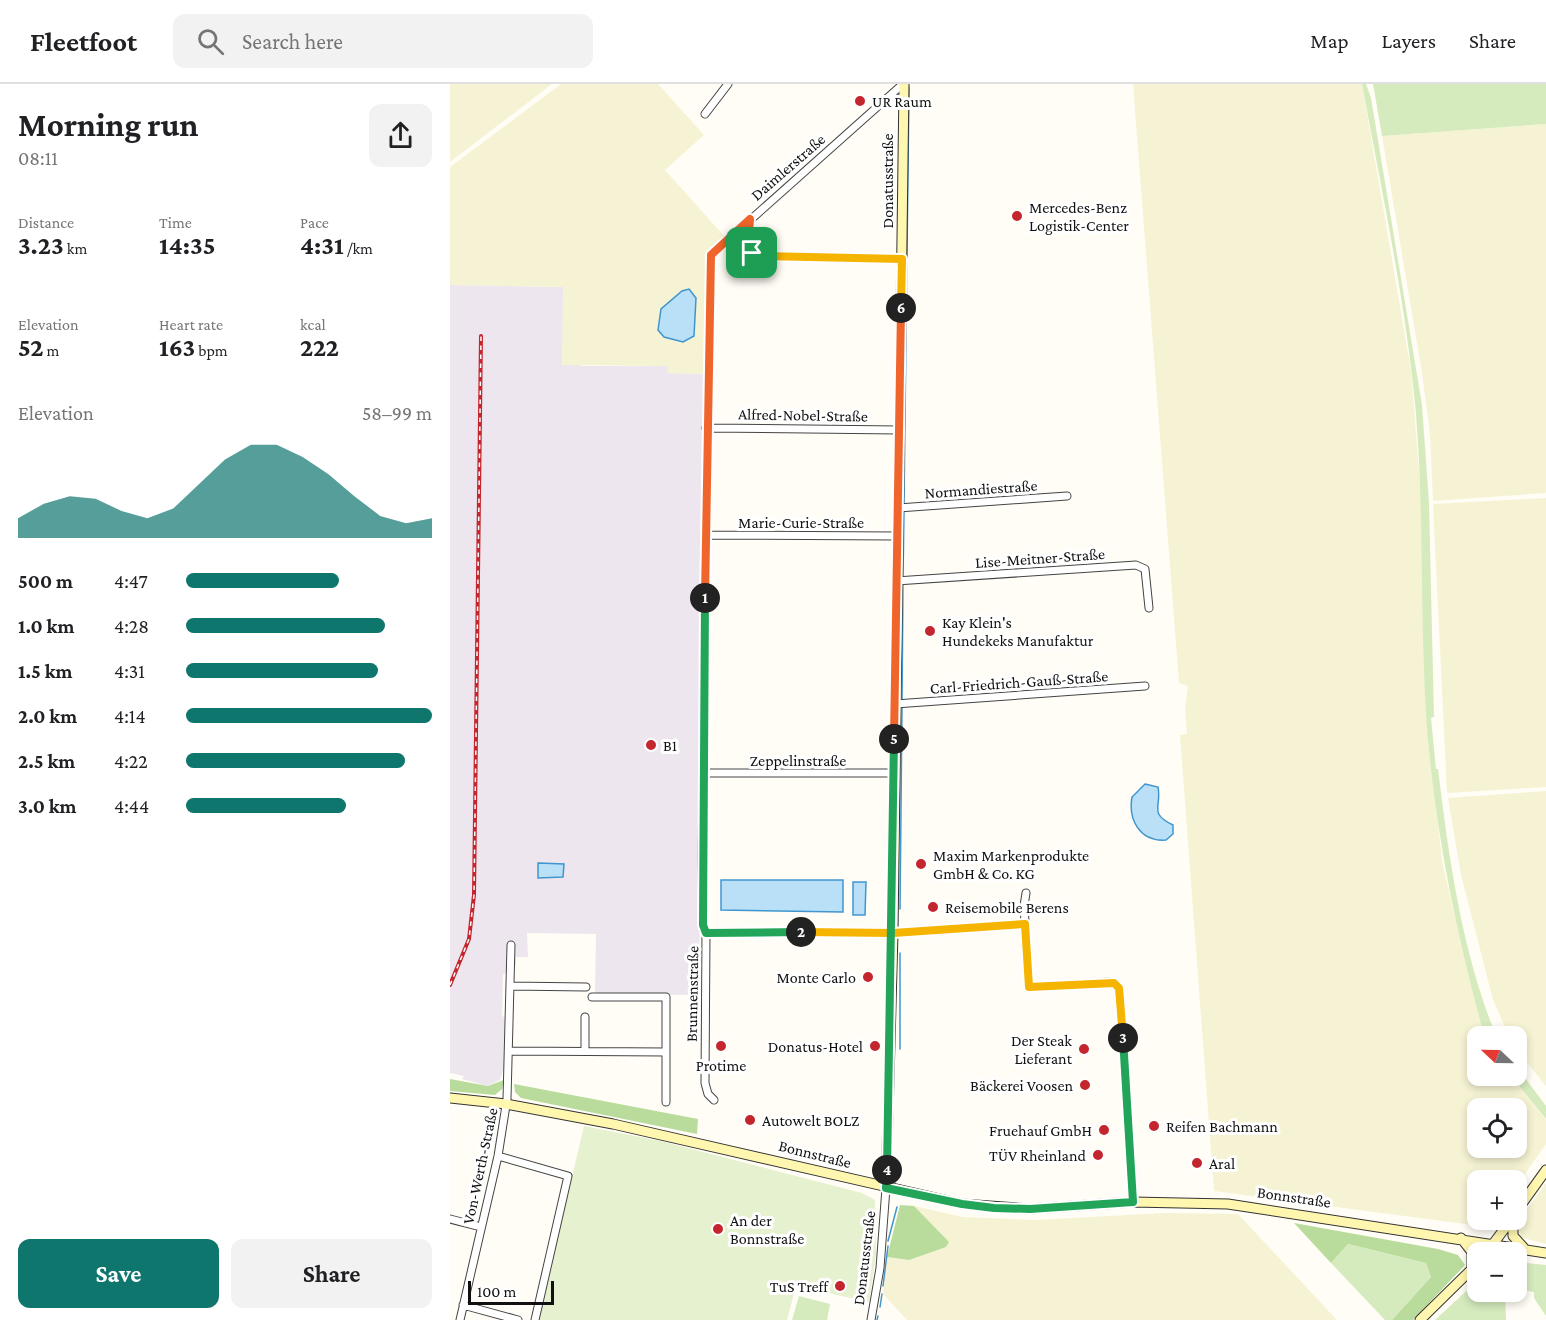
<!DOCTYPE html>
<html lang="en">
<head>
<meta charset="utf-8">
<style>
  :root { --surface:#fff; --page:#f2f2f2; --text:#202124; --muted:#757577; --line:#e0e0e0; --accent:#0f766e }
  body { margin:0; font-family:"Crimson Pro",serif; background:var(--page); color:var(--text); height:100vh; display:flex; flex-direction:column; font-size:22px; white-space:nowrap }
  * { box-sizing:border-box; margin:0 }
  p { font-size:20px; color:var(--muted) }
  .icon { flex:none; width:33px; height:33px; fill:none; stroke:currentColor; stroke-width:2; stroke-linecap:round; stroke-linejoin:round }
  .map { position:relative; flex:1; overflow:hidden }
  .details { display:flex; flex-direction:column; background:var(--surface); width:450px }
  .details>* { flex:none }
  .needle { width:39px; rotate:292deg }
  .fabs { position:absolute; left:1017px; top:942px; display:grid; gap:12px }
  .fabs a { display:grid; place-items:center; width:60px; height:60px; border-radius:12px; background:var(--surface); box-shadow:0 3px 9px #0003; font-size:30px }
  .scale { position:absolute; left:18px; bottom:15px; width:86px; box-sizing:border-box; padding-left:6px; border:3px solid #111; border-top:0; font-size:16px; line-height:21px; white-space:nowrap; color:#111; -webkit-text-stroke:4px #fff; paint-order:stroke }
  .pin { position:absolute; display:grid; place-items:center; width:51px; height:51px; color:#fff; margin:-26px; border-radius:12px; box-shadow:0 3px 9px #0006 }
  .km { position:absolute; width:30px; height:30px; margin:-15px; border-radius:50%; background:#222; color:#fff; font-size:16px; line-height:30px; text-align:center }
  .round { display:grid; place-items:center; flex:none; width:63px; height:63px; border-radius:12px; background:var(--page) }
  .overview { display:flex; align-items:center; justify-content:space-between; height:102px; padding:0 18px }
  h1 { font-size:33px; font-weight:700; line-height:45px }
  .metrics { display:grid; grid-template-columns:repeat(3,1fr); gap:9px; height:102px; padding:6px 18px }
  .metrics div { display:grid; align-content:center }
  .metrics b { font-size:26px; font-weight:700 }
  .metrics small { font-size:16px; font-weight:400 }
  .metrics p { font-size:16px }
  .chart { height:168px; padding:12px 18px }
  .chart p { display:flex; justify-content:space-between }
  .chart svg { width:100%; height:108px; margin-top:6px; fill:var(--accent); opacity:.7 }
  .action { display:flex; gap:12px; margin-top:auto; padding:12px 18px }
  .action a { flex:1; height:69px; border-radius:12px; background:var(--accent); color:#fff; font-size:24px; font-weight:700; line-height:69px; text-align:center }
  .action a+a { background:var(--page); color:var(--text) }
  ul { padding:0 18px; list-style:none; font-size:20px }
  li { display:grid; grid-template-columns:96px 72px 1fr; align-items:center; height:45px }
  li i { height:15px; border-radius:8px; background:var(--accent) }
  header { display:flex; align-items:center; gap:36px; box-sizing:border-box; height:84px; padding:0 30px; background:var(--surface); border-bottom:2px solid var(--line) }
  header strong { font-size:28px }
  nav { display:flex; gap:33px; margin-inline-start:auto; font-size:21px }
  .search { width:420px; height:54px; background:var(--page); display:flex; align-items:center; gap:15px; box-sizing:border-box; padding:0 21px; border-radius:12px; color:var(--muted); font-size:22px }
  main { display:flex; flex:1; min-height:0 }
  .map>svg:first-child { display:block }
  .industrial { fill:#eee6ef }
  .farmland { fill:#f6f3d4; fill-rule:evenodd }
  .green { fill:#d5ebbd }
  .forest { fill:#b9dc9c }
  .pitch { fill:#e6f2cf }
  .water { fill:#b9e0f7; stroke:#3f96cf; stroke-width:1.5 }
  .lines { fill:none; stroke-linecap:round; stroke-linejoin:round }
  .stream { stroke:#3f96cf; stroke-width:1.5 }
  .street-casing { stroke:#444; stroke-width:9 }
  .secondary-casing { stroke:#333; stroke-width:11 }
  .street { stroke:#fff; stroke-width:7 }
  .secondary { stroke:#fff6b0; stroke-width:9 }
  .rail-casing { stroke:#c4262e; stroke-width:4 }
  .rail { stroke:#fff; stroke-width:1.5; stroke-dasharray:4.5; stroke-linecap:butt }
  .split-1-casing { stroke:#fff; stroke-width:12 }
  .split-2-casing { stroke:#fff; stroke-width:12 }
  .split-3-casing { stroke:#fff; stroke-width:12 }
  .split-4-casing { stroke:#fff; stroke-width:12 }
  .split-5-casing { stroke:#fff; stroke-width:12 }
  .split-6-casing { stroke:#fff; stroke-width:12 }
  .split-7-casing { stroke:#fff; stroke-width:12 }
  .split-1 { stroke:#f0652b; stroke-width:8 }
  .split-2 { stroke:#22a559; stroke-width:8 }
  .split-3 { stroke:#f5b400; stroke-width:8 }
  .split-4 { stroke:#22a559; stroke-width:8 }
  .split-5 { stroke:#22a559; stroke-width:8 }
  .split-6 { stroke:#f0652b; stroke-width:8 }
  .split-7 { stroke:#f5b400; stroke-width:8 }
  .poi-dot { fill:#c4262e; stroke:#fff; stroke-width:2 }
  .labels { text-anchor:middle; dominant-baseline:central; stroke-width:6; stroke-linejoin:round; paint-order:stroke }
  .poi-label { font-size:16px; fill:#111; stroke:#fff; text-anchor:start }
  .street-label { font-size:16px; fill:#111; stroke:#fff }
</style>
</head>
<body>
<header>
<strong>Fleetfoot</strong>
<div class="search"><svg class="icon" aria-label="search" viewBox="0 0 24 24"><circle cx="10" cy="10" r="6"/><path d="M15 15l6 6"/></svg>Search here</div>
<nav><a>Map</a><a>Layers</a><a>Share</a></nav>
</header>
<main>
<section class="details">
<div class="overview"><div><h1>Morning run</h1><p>08:11</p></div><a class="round"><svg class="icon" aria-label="share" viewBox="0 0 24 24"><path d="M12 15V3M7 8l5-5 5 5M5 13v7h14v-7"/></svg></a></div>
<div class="metrics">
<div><p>Distance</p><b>3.23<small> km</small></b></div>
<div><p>Time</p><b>14:35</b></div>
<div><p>Pace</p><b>4:31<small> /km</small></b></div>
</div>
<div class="metrics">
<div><p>Elevation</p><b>52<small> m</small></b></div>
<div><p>Heart rate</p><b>163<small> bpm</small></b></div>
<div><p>kcal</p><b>222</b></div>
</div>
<div class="chart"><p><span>Elevation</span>58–99 m</p>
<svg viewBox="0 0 160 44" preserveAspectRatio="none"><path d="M0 44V36L10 30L20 27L30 28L40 33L50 36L60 32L70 22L80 12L90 6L100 6L110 11L120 18L130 27L140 35L150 38L160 36V44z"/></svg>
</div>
<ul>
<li><b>500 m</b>4:47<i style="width:62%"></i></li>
<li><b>1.0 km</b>4:28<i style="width:81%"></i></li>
<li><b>1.5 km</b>4:31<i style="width:78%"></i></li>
<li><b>2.0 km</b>4:14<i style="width:100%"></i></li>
<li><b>2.5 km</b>4:22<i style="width:89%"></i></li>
<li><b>3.0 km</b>4:44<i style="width:65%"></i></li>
</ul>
<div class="action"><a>Save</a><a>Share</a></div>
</section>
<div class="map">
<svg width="1096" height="1236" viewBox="0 0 1096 1236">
  <rect width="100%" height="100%" fill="#fffdf5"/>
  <path class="industrial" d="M0,201L113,203L131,282H218V289L257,290L252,470L253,556L250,560L253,563L249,911L145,910L146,850L77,849L78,873H66V881H57V887L53,891L52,932L56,934L54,983L50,996L38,1002L12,995L14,992L0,989Z"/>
  <path class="farmland" d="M0,0H102L0,78Z
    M111,0H208L254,51L215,86L275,153L255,171L259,176L257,290L218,289L217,282L112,281L113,203L0,201V83Z
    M683,0H912L961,287L972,425L974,591L979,667L993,782L1031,940L1038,952H1028V992H1061L1096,1036V1060L1067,1101L1066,1096H1028V1136H1041L1030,1142L764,1107L730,651L737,650L735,625L738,602L729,599ZM1028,1024H1066V1064H1028Z
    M1096,40V409L983,417L980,350L972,289L932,52Z
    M1096,414V703L997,709L983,420Z
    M1096,707V1002L1067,966L1066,952H1059L1043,916L1011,791L998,714Z
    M1096,1099V1160L1070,1153L1069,1147V1136Z
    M464,1122L513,1133L585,1136L714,1129L788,1130L887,1236H457L433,1210L437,1173L459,1176L499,1159Z"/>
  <path class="green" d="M912,0H916L921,14L972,321L979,419L984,633L981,634L986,685H988C999,776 1012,867 1046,952H1038L1031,940C1004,838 983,736 976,630C970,530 974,430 966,330C956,219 932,109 912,0Z
    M923,0H1096V40L932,52Z
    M1067,983L1096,1022V1035L1061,992H1066Z
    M898,1160L976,1179L981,1193L942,1236H935L881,1179Z
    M1067,1178L1096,1181V1232L1084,1214V1208L1067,1205Z
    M1027,1197L1028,1208H1055L1056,1236H985Z
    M349,1212L380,1220L377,1236H342Z"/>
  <path class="forest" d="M0,995L38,1002L54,996L52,1005L45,1011L0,1007Z
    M64,1000L248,1035L247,1050L71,1014L65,1008Z
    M450,1121L464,1122L499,1158L496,1163L459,1176L437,1173Z
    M844,1139L988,1165L1008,1171L1015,1181L963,1236H942L981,1193L976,1179L898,1160L881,1179Z"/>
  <path class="pitch" d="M134,1042L211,1057L412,1109L425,1116L426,1170L419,1218L346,1202L337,1236H88Z"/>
  <path class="water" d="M239,205L246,214L244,252L233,258L214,253L208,246L211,225L232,207Z
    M695,700L708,703C712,723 698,729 723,741V750L716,756C690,758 678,736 682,713Z
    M88,779L114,780L113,793L88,794Z
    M271,796H393V828L271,826Z
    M403,798H416L415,831H403Z"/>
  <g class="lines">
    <path class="stream" d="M454,420L459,3
      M453,495L454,427
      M452,618L453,499
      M450,825L452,622
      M450,869V965
      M438,1157L447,1123
      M433,1202L438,1162
      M430,1223L432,1210
      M427,1236L428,1232"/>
    <defs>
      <path id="street" d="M255,30L278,0
        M300,135L299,162L301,169L308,172L452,175
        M256,344L449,346
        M448,424L617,412
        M255,451L447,452
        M446,497L686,481L695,485L699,524
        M445,620L695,602
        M253,689H443
        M576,809L574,822L579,903L660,898L669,905L683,1118
        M256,849H443L575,840
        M60,902L136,903
        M142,913H216V1018
        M135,933V967
        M59,967L216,968
        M264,1016L258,1010L255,999L256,849L253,841L252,775L261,171L453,0
        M48,1072L118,1092L85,1236
        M0,1135L31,1143
        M13,1221L68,1236
        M10,1236L48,1072L57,1015L61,861
        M421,1236L430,1184L436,1104"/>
      <path id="secondary" d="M0,1014L56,1020L163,1040L512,1120L580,1125L683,1118L778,1120L1096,1169
        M436,1104L443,849L454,0
        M1066,1128L1096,1086
        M1063,1136V1152L1074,1164
        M1011,1154L1022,1168V1185
        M1037,1168L1061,1136
        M970,1236L1028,1179"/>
    </defs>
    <use href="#street" class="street-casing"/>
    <use href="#secondary" class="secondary-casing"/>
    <use href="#street" class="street"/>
    <use href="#secondary" class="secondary"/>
    <defs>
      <path id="rail" d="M0,901L19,855L24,811L31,252"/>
    </defs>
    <use href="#rail" class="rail-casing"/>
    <use href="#rail" class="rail"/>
  </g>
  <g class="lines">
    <defs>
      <path id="split-1" d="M255,514L261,171L300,135L298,162L302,169"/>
      <path id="split-2" d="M255,514L253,841L256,849L351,848"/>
      <path id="split-3" d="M351,848L443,849L575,840L579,903L664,899L669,904L673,954"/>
      <path id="split-4" d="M437,1086L436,1104L512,1120L544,1124L580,1125L683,1118L673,954"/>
      <path id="split-5" d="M437,1086L444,655"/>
      <path id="split-6" d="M444,655L451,224"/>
      <path id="split-7" d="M302,169L308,172L452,175L451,224"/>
    </defs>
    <use href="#split-1" class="split-1-casing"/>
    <use href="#split-2" class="split-2-casing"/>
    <use href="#split-3" class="split-3-casing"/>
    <use href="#split-4" class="split-4-casing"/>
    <use href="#split-5" class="split-5-casing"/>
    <use href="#split-6" class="split-6-casing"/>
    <use href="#split-7" class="split-7-casing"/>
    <use href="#split-1" class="split-1"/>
    <use href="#split-2" class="split-2"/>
    <use href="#split-3" class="split-3"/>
    <use href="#split-4" class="split-4"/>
    <use href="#split-5" class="split-5"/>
    <use href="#split-6" class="split-6"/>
    <use href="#split-7" class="split-7"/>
  </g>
  <g class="poi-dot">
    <circle cx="410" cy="17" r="6"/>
    <circle cx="567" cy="132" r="6"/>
    <circle cx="480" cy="547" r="6"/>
    <circle cx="201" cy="661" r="6"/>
    <circle cx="471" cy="780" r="6"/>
    <circle cx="483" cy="823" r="6"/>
    <circle cx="418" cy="893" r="6"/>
    <circle cx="271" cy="962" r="6"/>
    <circle cx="425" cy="962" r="6"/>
    <circle cx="634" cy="965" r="6"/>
    <circle cx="635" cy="1001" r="6"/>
    <circle cx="300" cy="1036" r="6"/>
    <circle cx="704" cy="1042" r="6"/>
    <circle cx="654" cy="1046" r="6"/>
    <circle cx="648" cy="1071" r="6"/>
    <circle cx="747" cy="1079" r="6"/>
    <circle cx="268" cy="1145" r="6"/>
    <circle cx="390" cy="1202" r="6"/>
  </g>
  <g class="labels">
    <g class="poi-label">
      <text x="422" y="17">UR Raum</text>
      <text x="579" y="123">Mercedes-Benz<tspan x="579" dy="18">Logistik-Center</tspan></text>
      <text x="492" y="538">Kay Klein's<tspan x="492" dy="18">Hundekeks Manufaktur</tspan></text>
      <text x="213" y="661">B1</text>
      <text x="483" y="771">Maxim Markenprodukte<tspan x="483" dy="18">GmbH &amp; Co. KG</tspan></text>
      <text x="495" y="823">Reisemobile Berens</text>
      <text x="406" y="893" text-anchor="end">Monte Carlo</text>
      <text x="622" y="956" text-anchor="end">Der Steak<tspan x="622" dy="18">Lieferant</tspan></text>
      <text x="413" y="962" text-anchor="end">Donatus-Hotel</text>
      <text x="271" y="981" text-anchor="middle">Protime</text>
      <text x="623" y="1001" text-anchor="end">Bäckerei Voosen</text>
      <text x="312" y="1036">Autowelt BOLZ</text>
      <text x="716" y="1042">Reifen Bachmann</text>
      <text x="642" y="1046" text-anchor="end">Fruehauf GmbH</text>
      <text x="636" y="1071" text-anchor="end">TÜV Rheinland</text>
      <text x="759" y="1079">Aral</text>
      <text x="280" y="1136">An der<tspan x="280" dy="18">Bonnstraße</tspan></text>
      <text x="378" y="1202" text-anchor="end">TuS Treff</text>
    </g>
    <g class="street-label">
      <text transform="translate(338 83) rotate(-41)">Daimlerstraße</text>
      <text transform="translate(437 97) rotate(-90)">Donatusstraße</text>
      <text transform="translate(353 331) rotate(1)">Alfred-Nobel-Straße</text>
      <text transform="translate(531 405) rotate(-4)">Normandiestraße</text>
      <text x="351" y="438">Marie-Curie-Straße</text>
      <text transform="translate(590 474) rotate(-4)">Lise-Meitner-Straße</text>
      <text transform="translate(569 598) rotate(-4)">Carl-Friedrich-Gauß-Straße</text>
      <text x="348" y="676">Zeppelinstraße</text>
      <text transform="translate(242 910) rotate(-89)">Brunnenstraße</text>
      <text transform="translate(365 1070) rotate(14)">Bonnstraße</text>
      <text transform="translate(30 1082) rotate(-78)">Von-Werth-Straße</text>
      <text transform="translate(844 1113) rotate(8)">Bonnstraße</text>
      <text transform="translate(414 1174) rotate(-83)">Donatusstraße</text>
    </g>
  </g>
</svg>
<div class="fabs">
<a><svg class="needle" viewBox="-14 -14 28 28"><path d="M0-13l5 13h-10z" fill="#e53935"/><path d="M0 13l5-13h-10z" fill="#757577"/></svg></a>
<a><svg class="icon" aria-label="locate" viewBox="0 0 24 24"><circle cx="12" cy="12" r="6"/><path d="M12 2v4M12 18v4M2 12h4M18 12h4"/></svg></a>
<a>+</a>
<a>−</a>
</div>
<div class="scale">100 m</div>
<div class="pin" style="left:302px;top:169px;background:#1e9e55"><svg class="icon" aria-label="arrive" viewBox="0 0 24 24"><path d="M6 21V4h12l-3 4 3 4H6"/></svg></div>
<b class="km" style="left:255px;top:514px">1</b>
<b class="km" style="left:351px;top:848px">2</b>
<b class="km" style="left:673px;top:954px">3</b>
<b class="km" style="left:437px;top:1086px">4</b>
<b class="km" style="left:444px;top:655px">5</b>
<b class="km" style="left:451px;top:224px">6</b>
</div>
</main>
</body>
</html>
